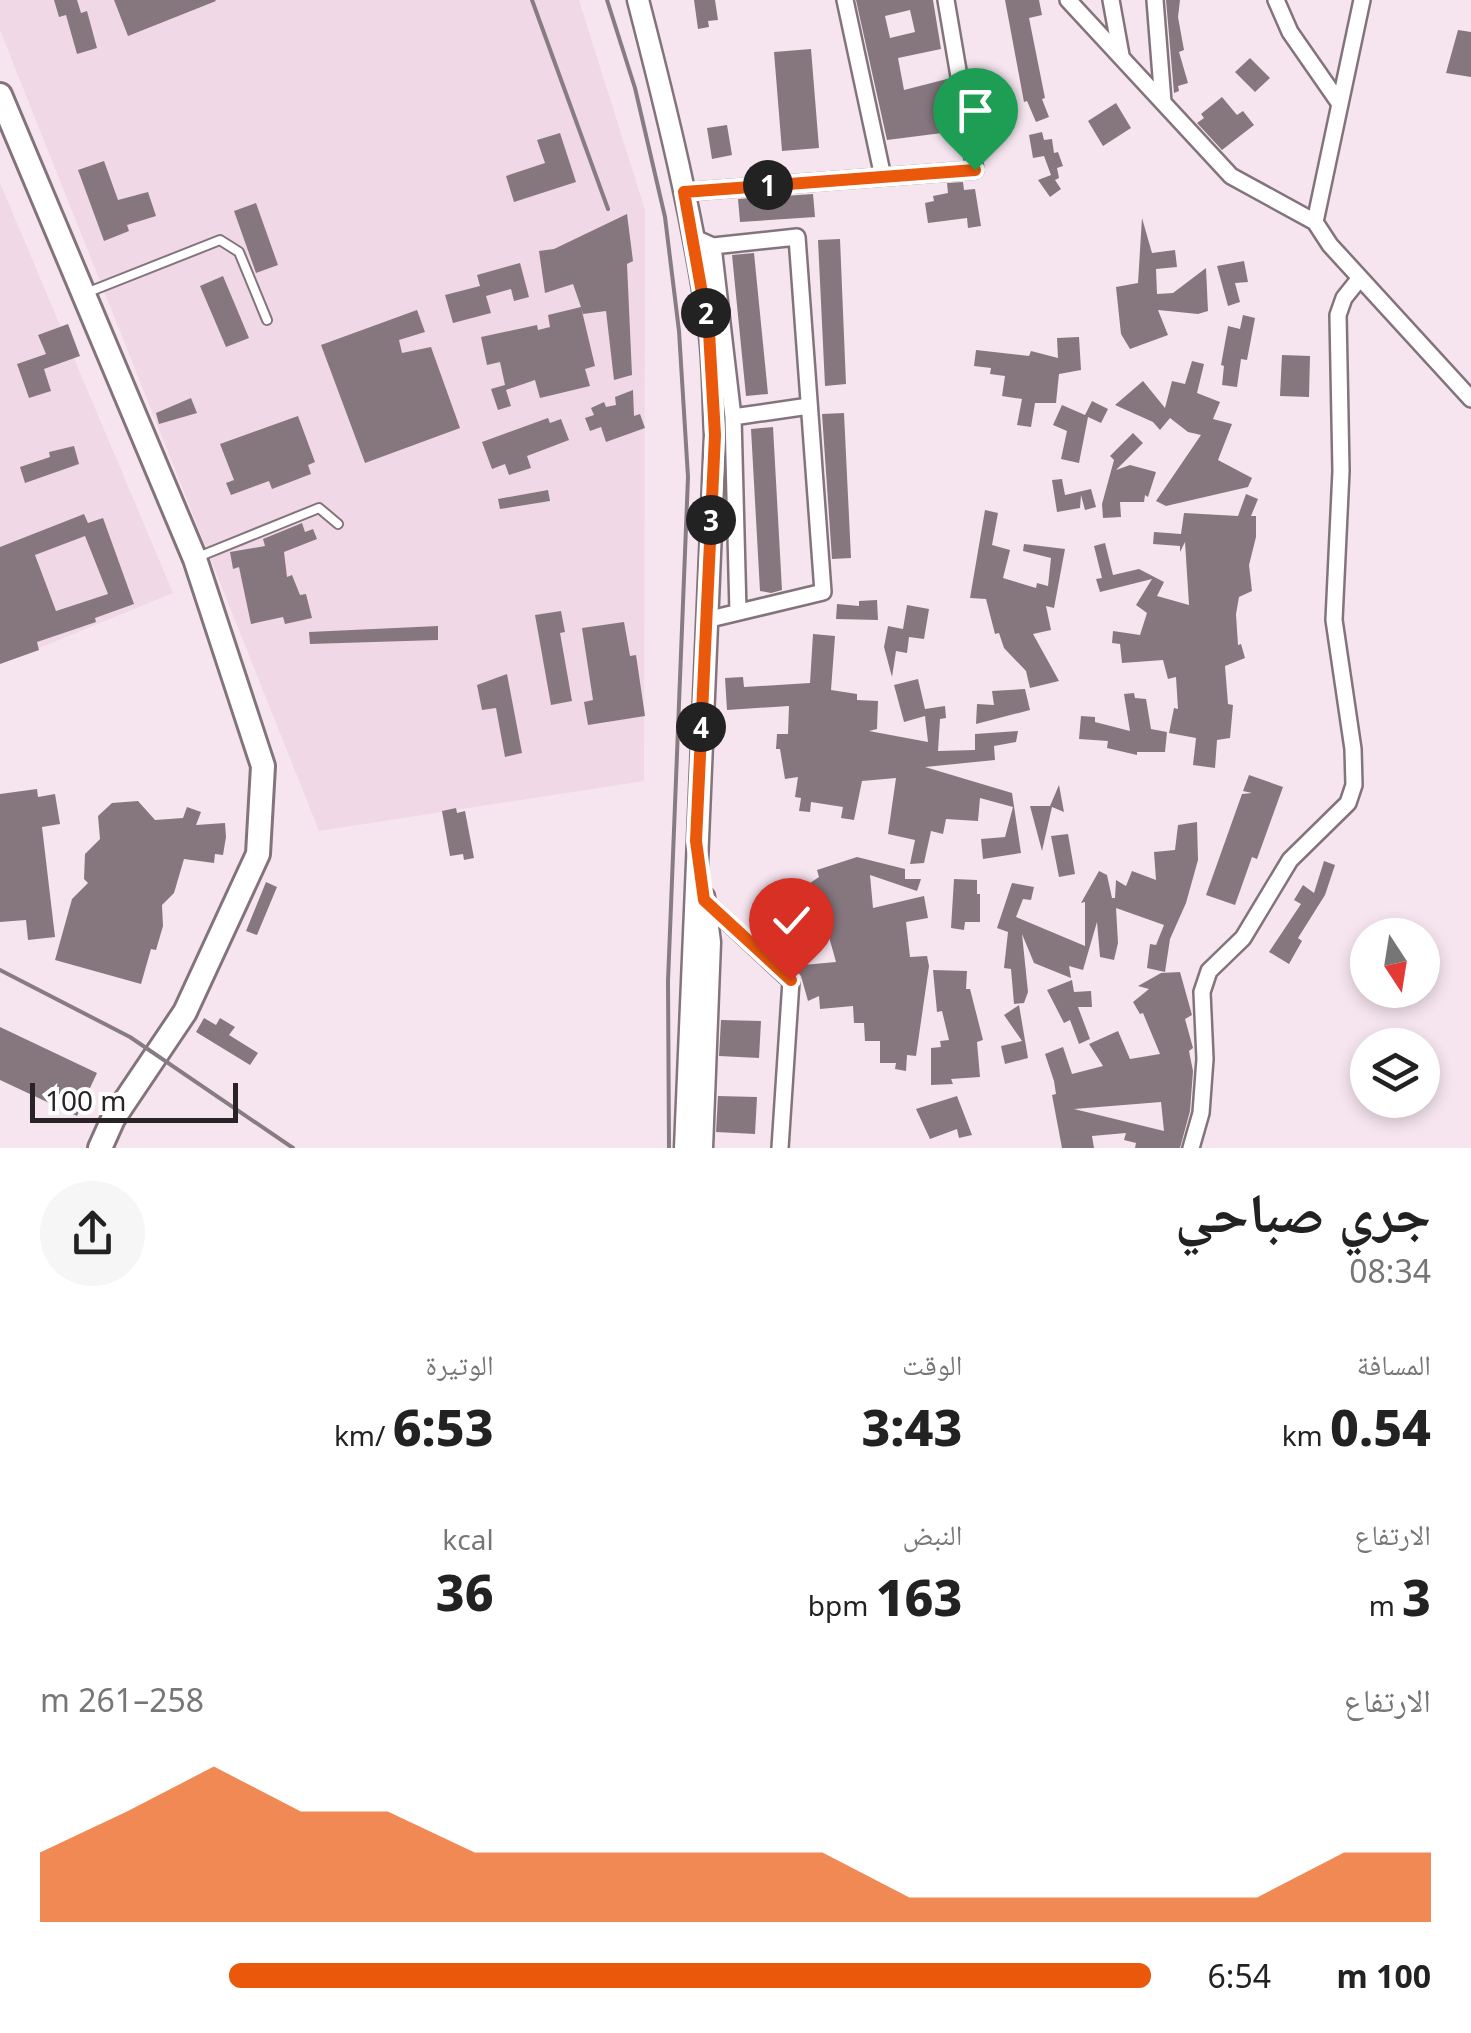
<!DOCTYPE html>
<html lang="ar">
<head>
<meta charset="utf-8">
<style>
  :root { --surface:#fff; --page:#f6f6f6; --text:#222; --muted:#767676; --accent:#ea580c }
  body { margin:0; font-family:"Noto Sans","Noto Naskh Arabic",sans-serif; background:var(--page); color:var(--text); direction:rtl; height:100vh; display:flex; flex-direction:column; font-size:38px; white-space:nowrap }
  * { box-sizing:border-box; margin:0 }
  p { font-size:32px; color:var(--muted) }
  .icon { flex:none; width:55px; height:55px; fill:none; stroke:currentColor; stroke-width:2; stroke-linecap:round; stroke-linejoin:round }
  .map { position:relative; height:1148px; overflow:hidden; direction:ltr }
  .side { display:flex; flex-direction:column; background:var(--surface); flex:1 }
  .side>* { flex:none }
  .needle { width:65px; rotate:168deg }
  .fabs { position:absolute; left:1350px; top:918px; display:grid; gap:20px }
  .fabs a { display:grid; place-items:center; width:90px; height:90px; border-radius:50%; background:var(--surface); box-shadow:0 5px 15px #0003; font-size:50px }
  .scale { position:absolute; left:30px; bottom:25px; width:208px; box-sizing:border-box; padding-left:10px; border:5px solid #292326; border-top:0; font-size:28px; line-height:35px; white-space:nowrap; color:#292326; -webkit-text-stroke:8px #fff; paint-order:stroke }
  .pin { position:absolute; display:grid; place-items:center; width:85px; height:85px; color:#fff; margin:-102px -42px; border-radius:50% 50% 50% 0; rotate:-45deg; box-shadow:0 0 10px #0007 }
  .pin .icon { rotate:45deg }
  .km { position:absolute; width:50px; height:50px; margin:-25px; border-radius:50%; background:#222; color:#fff; font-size:28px; line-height:50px; text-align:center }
  .round { display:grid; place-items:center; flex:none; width:105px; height:105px; border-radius:52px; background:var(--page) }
  .overview { display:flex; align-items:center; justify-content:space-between; height:170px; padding:0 40px }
  h1 { font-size:55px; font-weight:800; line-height:75px }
  .figures { display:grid; grid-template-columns:repeat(3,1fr); gap:15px; height:170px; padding:10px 40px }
  .figures div { display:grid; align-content:center }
  .figures b { font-size:50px; font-weight:800 }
  .figures small { font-size:28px; font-weight:400 }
  .figures p { font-size:28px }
  .chart { height:280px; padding:20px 40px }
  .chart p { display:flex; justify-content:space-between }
  .chart svg { width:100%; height:180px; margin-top:10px; fill:var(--accent); opacity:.7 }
  ul { padding:0 40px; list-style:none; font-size:32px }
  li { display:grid; grid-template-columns:160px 120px 1fr; align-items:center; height:75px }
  li i { height:25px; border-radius:12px; background:var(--accent) }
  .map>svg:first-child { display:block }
  .built { fill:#f0d8e6 }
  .building { fill:#86777f; fill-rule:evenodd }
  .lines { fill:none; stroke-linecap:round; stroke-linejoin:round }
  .service-casing { stroke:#83747c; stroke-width:12 }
  .minor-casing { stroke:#83747c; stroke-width:20 }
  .tertiary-casing { stroke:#83747c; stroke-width:25 }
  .secondary-casing { stroke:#83747c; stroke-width:28 }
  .service { stroke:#fff; stroke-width:8 }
  .minor { stroke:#fff; stroke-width:15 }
  .tertiary { stroke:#fff; stroke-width:20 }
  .secondary { stroke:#fff; stroke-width:22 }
  .rail { stroke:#877c82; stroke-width:4 }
  .route-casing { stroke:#fff; stroke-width:20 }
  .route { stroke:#ea580c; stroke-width:12 }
</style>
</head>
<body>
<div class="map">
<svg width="1471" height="1148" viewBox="0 0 1471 1148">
  <rect width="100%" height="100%" fill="#f6e5ef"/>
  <path class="built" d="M0,0H579L645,210L644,781L319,831L0,30Z
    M0,183L173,593L0,664Z"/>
  <path class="building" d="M54,0H77L81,13L87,11L97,48L77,54L66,15L59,17Z
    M114,0H215L216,1L128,36Z
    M694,0H715L718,20L708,21L709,27L698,29Z
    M856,0H933L941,49L898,58L904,90L947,79L955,121L948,122L950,132L887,140ZM910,10L915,32L890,38L885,16Z
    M1005,0H1039L1042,15L1029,18L1045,98L1042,99L1049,117L1036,122L1027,101L1024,102Z
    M1166,0H1180L1178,17L1184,50L1179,52L1188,83L1178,86L1179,91L1174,93Z
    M1458,30L1471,32V77L1446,73Z
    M811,49L819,148L782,151L774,52Z
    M1250,58L1270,78L1255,92L1235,72Z
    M1222,97L1237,115L1243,111L1254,125L1222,150L1197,123L1204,118L1201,114Z
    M1116,103L1131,128L1103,146L1088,121Z
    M727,125L732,155L712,159L707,128Z
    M1042,132L1044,140L1052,139L1054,153L1058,152L1063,166L1057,168L1059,178L1055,180L1061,189L1050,197L1038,180L1051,175L1044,156L1033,158L1029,135Z
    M560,133L576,182L514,202L506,176L545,163L537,140Z
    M104,161L118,200L148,192L156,216L127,225L129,231L104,241L78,170Z
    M963,182L964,190L975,189L981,226L968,228L967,218L928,223L925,203L934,201L933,196L948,193L947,183Z
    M813,194L815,217L740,222L738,199Z
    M256,203L278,265L256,273L234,211Z
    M627,214L633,261L627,264L632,375L614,380L606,311L583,314L581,307L595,366L585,369L590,386L540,398L535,380L506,390L511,406L498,410L491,389L505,385L500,362L487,365L481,337L537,325L538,330L550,327L548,315L581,307L573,284L545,293L539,251L554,249Z
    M1142,218L1152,253L1175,250L1177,267L1156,269L1157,294L1173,293L1206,268L1208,311L1198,314L1158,310L1168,335L1130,349L1121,334L1116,287L1138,283Z
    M840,239L846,384L825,386L818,240Z
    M754,253L768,394L746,396L732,255Z
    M1244,261L1248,282L1235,283L1240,302L1228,306L1217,266Z
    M520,263L529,297L514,301L511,289L486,296L491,313L453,323L445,295L480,286L477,275Z
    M223,276L249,338L226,347L200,286Z
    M417,310L425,332L399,340L402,353L431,347L460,428L365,463L321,345Z
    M1243,315L1255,318L1247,360L1241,359L1237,387L1222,385L1224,366L1221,365L1228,326L1240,329Z
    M68,324L80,356L44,369L51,391L29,398L17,364L46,354L38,335Z
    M1079,337L1081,370L1059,374L1056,403H1035L1031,427L1017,425L1022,399L1002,396L1005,376L990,374L991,368L974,366L976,350L1029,356L1031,351L1058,358L1057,338Z
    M1282,355L1310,356L1309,397L1280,396Z
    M1192,361L1204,364L1197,393L1220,402L1213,419L1232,424L1218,460L1252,478L1248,487L1166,506L1156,501L1201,435L1188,432L1170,418L1160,430L1153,422L1115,405L1143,381L1165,408L1172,381L1185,384Z
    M633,390L634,416L640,414L645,428L606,442L601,427L590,431L585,418L594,415L591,408L604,402L606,407L616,405L615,397Z
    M191,398L197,413L159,424L156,413Z
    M1092,401L1108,409L1101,423L1088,417L1079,463L1061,459L1067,431L1053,425L1062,405L1085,415Z
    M844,413L851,558L832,559L822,414Z
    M298,416L315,462L308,465L311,474L272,489L269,481L231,495L226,483L234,480L220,444Z
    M548,418L550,423L561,419L569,440L527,456L531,468L509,475L505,464L492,469L482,442Z
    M773,427L782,590L771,593L760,591L751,429Z
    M1133,433L1143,443L1116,470L1130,465L1156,472L1148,497L1145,495L1144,502H1120L1121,517L1103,518L1102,504L1114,460L1110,456Z
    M74,446L79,464L25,483L20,467L50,457L49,452Z
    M1062,479L1065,495L1091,489L1096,507L1085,510L1081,495L1080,508L1057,512L1052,480Z
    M548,490L550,501L500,509L498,499Z
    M1246,494L1258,499L1251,516H1256V537L1249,565L1252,591L1239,597L1236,614L1238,645L1241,644L1245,658L1225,666L1228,704L1233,705L1230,738L1217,740L1215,768L1193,765L1196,738L1169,733L1174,708L1178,709L1176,677L1168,679L1163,660L1122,663L1120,644L1112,643L1113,631L1140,635L1147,613L1136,605L1152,579L1100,592L1096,579L1102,578L1094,546L1105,543L1113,575L1139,569L1164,582L1157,596L1189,605L1185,542L1180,552V546L1153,544L1154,532L1181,534L1184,513L1238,516Z
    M985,510L998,513L992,545L1010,550L1003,578L1036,588L1037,583L1048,586L1051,558L1023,551L1024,544L1065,549L1054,608L1046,606L1051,630L1033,634L1059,681L1030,688L1026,671L1004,648L999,633L995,634L986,599L970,598Z
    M84,514L88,523L103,518L134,604L95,618L96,622L37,642L39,650L0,664V547ZM85,536L108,594L56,611L35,555Z
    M302,523L305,532L313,529L317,539L284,552L287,577L292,575L300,595L306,594L312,618L285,624L283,617L251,624L239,567L233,569L230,552L265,546L263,539Z
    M877,600L878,620L836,619L837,604L859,606V601Z
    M907,605L929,609L924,639L909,637L907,653L896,651L892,677L884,647L888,626L903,629Z
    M561,611L565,632L560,633L572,701L551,705L535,615Z
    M624,622L630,656L636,655L645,716L588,725L584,702L593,700L582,628Z
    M438,626V640L310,644L309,632Z
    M813,634L835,636L831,690L857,694V700L878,701L877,729L869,731L928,742L925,716L904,722L894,685L918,679L925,709L945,706L946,718L940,719L938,751L975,750V734L1018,731L1016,742L994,746L995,760L925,767L1012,793L1021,853L983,859L981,839L1005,837L1013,807L980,798L978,821L946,819L943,834L931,831L924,863L910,864L915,840L888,834L896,778L862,781L854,820L841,818L843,807L811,802L810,812L799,811L801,798L795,797L798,777L785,779L780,749H776L777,734H788L789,706L727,710L725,678L743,677L744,687L810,683Z
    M507,674L522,753L505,757L496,708L482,710L477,685Z
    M1025,689L1030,710L976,724L977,704L994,705L992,691Z
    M1134,693L1135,698L1146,699L1151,729L1167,732L1165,752H1137V755L1107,748L1108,741L1079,739L1081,716L1095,717V722L1130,731L1124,694Z
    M1249,775L1283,787L1257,859L1252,857L1235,905L1206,895L1242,794L1252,793L1243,791Z
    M1059,785L1064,812L1052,807L1042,851L1030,806H1050Z
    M37,789L38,797L55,794L60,824L42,827L55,937L28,940L26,920L0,922V794Z
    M138,801L155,820L183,818L187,807L201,812L196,825L225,823L226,837L223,855L215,854L214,863L184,859L174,893L162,905L163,926L156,950L151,949L141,984L55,960L72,899L88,883L84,879L85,854L100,839L98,816L112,803Z
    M456,808L457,813L465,811L474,858L464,860L463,854L450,856L442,811Z
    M1197,822L1198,860L1186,903L1170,939L1165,972L1147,968L1150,944L1156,945L1164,925L1116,908L1118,943L1114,960L1100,957L1097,922L1083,970L1069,966L1071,978L1034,963L1022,934L1028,992L1024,1003L1014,1004L1011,969L1004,968L1008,932L997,928L1012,883L1034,887L1031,900L1023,899L1016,917L1085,946V902L1081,903L1099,871L1107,875L1112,898H1115L1116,880L1126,886L1132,871L1156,880L1154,852L1175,850L1178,825Z
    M1068,834L1075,874L1059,877L1051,836Z
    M857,857L905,869V879H921L917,891L870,875L873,908L924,896L928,918L906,922L910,957L927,956L929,966L916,1056L907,1055L906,1071L895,1069L896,1063H880V1041H865L864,1023H854L853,1006L820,1009L819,996L808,1001L801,976L792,966L836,962L826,926L805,941L782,908L806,891L804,887L819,877L817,870Z
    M1324,861L1335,865L1325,895L1298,938L1302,941L1289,964L1269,952L1301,904L1294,900L1303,885L1314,893Z
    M954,879L977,880V894H980V922H965L964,930L951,928Z
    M266,882L277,887L257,935L246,931Z
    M933,970L967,971L966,989H970L983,1040L977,1042L980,1077L951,1079L953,1084L931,1085V1048L941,1047L940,1041L949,1040L942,1011L937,1012Z
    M1180,972L1192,1015L1185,1019L1193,1048L1189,1051L1193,1071L1190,1111L1180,1148H1135L1136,1143L1124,1140L1126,1133L1092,1136L1094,1148H1062L1052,1095L1056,1094L1054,1081L1045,1054L1063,1047L1072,1074L1103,1066L1089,1044L1118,1031L1130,1059L1160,1054L1143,1013L1140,1014L1133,1002L1149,989L1138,986L1161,973ZM1161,1102L1164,1131L1074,1109Z
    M1072,980L1074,992L1091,991L1092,1007H1078L1090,1039L1079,1044L1070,1020L1064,1023L1047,990Z
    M1019,1005L1028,1058L1005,1064L1001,1046L1022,1041L1004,1015Z
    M204,1018L216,1025L220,1018L235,1027L229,1035L258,1053L250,1065L196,1032Z
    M721,1020L761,1021L759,1058L719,1056Z
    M0,1027L97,1073L77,1116L0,1080Z
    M718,1096L757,1097L755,1134L716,1132Z
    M957,1096L972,1135L959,1138L957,1129L930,1139L916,1109Z"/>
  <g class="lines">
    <defs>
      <path id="service" d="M86,293L220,240L239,252L267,320
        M198,557L319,508L338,524"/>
      <path id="minor" d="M845,0L883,177
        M1068,0L1231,176L1315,222L1362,0
        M1111,0L1121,55
        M1155,0L1163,102
        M1276,0L1290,32L1340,104
        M684,192L975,170L946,0
        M1315,222L1330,245L1471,399
        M693,237L713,246L797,237L823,592L706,620
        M713,246L733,417L738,612
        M733,417L809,406
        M704,900L791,981L780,1148
        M1191,1148L1201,1113L1205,1059L1202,992L1209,971L1243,938L1290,860L1348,803L1354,785L1353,749L1334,620L1341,471L1338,315L1344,298L1360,278"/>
      <path id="tertiary" d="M638,0C666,108 693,217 709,328C714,363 713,400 715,435L685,1148
        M702,1148L710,942L704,897"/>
      <path id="secondary" d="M0,95L195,559L263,766L258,854L185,1012L113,1119L100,1148"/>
    </defs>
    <use href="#service" class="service-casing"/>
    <use href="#minor" class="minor-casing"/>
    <use href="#tertiary" class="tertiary-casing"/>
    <use href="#secondary" class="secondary-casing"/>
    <use href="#service" class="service"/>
    <use href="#minor" class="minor"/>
    <use href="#tertiary" class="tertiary"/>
    <use href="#secondary" class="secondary"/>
    <path class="rail" d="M532,0L608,209
      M607,0L635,88L665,217L679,331L688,477L668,981L669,1148
      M0,970L130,1037L293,1148"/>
  </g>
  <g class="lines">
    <defs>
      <path id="route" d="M791,980L704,900L696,841L715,435L709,332L684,192L975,170"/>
    </defs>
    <use href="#route" class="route-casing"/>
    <use href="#route" class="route"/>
  </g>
</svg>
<div class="fabs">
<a><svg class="needle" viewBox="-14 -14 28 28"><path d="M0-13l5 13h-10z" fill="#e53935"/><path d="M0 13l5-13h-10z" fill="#767676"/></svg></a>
<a><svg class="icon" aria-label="layers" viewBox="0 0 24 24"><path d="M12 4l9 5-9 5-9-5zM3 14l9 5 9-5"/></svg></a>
</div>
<div class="scale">100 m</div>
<div class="pin" style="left:975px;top:170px;background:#1e9e55"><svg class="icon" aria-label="arrive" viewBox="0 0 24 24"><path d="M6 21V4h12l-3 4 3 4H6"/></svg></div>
<div class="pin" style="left:791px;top:980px;background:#d93025"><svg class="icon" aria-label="check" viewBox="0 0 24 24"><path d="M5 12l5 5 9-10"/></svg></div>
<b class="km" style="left:768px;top:185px">1</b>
<b class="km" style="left:706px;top:313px">2</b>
<b class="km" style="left:711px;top:520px">3</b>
<b class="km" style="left:701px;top:727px">4</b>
</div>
<section class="side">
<div class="overview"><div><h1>جري صباحي</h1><p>08:34</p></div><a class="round"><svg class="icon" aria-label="share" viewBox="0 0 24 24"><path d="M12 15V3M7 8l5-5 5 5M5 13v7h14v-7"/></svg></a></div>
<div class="figures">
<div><p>المسافة</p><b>0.54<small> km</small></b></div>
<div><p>الوقت</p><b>3:43</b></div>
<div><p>الوتيرة</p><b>6:53<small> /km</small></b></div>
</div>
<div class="figures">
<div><p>الارتفاع</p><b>3<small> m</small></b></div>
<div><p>النبض</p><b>163<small> bpm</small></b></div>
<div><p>kcal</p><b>36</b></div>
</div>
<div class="chart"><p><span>الارتفاع</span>258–261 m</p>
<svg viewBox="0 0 160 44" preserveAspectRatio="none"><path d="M0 44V27L10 17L20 6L30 17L40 17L50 27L60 27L70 27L80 27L90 27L100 38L110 38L120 38L130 38L140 38L150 27L160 27V44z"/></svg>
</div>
<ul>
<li><b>100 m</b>6:54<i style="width:83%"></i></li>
</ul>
</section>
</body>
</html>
